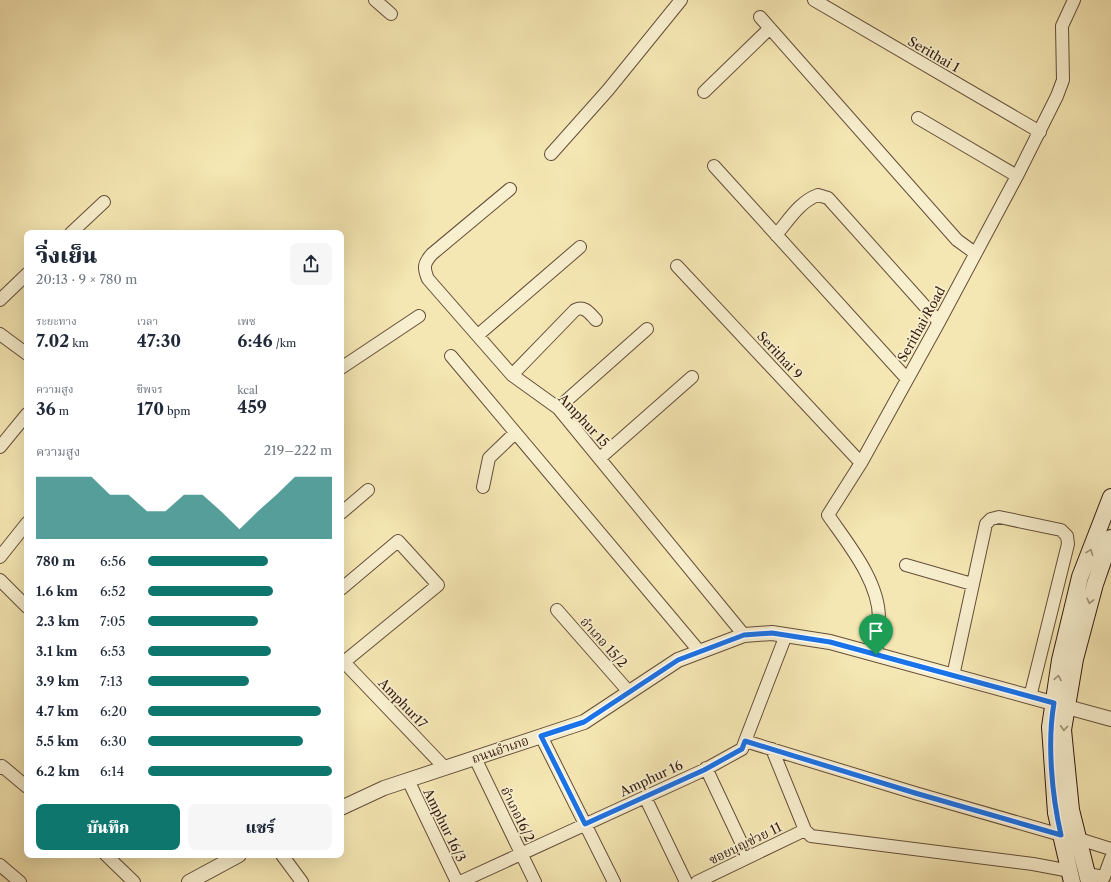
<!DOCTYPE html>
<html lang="th">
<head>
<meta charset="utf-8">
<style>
  :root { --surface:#fff; --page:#f6f6f7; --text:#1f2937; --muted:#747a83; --accent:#0f766e }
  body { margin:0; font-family:"Libre Caslon Text","Noto Serif Thai",serif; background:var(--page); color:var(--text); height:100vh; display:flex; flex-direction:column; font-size:15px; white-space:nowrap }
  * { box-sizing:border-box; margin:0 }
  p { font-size:13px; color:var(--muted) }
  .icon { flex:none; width:22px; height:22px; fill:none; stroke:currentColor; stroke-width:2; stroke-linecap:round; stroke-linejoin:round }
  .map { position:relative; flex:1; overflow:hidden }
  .details { position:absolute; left:24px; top:230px; width:320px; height:628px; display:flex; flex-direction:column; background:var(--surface); border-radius:8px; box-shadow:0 4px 16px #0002 }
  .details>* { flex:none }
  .pin { position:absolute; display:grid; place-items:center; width:34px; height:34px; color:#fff; margin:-41px -17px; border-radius:50% 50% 50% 0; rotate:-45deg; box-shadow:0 0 4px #0007 }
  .pin .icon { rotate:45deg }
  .round { display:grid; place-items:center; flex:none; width:42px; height:42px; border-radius:8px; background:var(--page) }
  .head { display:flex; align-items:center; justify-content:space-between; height:68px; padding:0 12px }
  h1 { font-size:22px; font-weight:800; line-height:30px }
  .stats { display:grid; grid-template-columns:repeat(3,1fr); gap:6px; height:68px; padding:4px 12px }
  .stats div { display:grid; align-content:center }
  .stats b { font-size:17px; font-weight:800 }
  .stats small { font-size:11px; font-weight:400 }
  .stats p { font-size:11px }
  .chart { height:112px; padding:8px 12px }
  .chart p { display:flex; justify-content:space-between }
  .chart svg { width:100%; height:72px; margin-top:4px; fill:var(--accent); opacity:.7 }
  .primary-button { display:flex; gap:8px; margin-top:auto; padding:8px 12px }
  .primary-button a { flex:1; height:46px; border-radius:8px; background:var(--accent); color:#fff; font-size:16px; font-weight:800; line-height:46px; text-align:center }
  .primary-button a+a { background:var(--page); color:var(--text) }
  ul { padding:0 12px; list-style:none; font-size:13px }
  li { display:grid; grid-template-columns:64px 48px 1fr; align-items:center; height:30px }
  li i { height:10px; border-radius:5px; background:var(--accent) }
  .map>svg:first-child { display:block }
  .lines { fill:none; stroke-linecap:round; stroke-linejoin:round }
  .minor-casing { stroke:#644e3a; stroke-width:14 }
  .tertiary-casing { stroke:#644e3a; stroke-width:16 }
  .secondary-casing { stroke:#341b12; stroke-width:18 }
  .minor { stroke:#f8efce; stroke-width:12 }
  .tertiary { stroke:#f8efce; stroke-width:14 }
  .secondary { stroke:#f8efce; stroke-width:16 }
  .oneway { stroke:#a09079 }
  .route-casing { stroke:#fff; stroke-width:8 }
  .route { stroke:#1a73e8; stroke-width:5 }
  .labels { text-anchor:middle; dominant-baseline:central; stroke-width:3.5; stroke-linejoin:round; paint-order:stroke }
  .street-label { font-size:13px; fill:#341b12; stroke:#f8efce }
</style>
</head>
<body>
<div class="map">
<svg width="1111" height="882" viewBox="0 0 1111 882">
  <rect width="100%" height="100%" fill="#f5e7b3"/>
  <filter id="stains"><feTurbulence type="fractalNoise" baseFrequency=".005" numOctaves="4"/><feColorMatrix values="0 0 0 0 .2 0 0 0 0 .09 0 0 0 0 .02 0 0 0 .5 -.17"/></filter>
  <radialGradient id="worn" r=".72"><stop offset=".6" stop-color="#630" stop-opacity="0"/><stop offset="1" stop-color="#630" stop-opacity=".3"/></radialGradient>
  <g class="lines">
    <defs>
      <path id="minor" d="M375,0L391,14
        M814,0L1040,132
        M760,17L957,240L975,253
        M704,92L770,28
        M918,118L1017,176
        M551,154L608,90L681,0
        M714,166L907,379
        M510,189L432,254C424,263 423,267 428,279L512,375L558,408L744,635
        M71,233L104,202
        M776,235C789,220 799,202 818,195L828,198L939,322
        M677,266L861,463
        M0,300L27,274
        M0,334L27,354
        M478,335L580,247
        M451,356L700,652
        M341,368L419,316
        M512,375L575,310C585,305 590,314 596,320
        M558,408L647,329
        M0,447L27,414
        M600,458L692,377
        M483,487L489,458L515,433
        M341,513L368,490
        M0,557L27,523
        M906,565L972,584
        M0,580L27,607
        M341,589L398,541L438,585L344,662
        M557,610L629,692
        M876,655C877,643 879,630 879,618C879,581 848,544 828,515L861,463L939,322L1017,176L1057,96L1063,80L1062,26L1074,0
        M341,659L445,768
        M953,676L986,524L991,519L999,517L1061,530L1067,536L1068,544L1030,697
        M541,736L614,882
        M745,741L915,793L1061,835
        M772,749L805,830L811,836L1033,864L1070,871
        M475,758L535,882
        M0,768L2,766L27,787
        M706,768L748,857
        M408,780L457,882
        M645,797L686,882
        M1079,839L1111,849
        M106,855L134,882
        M282,855L302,882
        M0,865L20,882
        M1087,874L1104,877L1111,858
        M460,882L704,770L742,749L786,635
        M697,882L805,830"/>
      <path id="tertiary" d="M341,808L384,788L584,722L678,660L744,635L772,633L830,642L1111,719
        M189,882L239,855"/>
      <path id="secondary" d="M1072,882L1056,813L1050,727L1060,660L1080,577L1111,497
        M1089,882L1071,810L1063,730L1075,659L1095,584L1111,538"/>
    </defs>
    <use href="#minor" class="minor-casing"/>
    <use href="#tertiary" class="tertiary-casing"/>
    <use href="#secondary" class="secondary-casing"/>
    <use href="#minor" class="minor"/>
    <use href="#tertiary" class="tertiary"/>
    <use href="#secondary" class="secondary"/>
  </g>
  <defs><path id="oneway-chevron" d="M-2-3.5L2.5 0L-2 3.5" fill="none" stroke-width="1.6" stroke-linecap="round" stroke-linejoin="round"/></defs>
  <g class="oneway">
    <use href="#oneway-chevron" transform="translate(1090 552) rotate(-69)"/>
    <use href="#oneway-chevron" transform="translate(1090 601) rotate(104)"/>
    <use href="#oneway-chevron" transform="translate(1058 678) rotate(-81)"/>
    <use href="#oneway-chevron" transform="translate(1064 728) rotate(94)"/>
  </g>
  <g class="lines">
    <defs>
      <path id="route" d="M772,633L830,642L1054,703C1047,743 1052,796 1061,835L915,793L745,741L742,749L704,770L585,824L541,736L584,722L678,660L744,635Z"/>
    </defs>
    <use href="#route" class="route-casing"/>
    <use href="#route" class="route"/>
  </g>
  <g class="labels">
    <g class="street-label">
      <text transform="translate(934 54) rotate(30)">Serithai 1</text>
      <text transform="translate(921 324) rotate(-61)">Serithai Road</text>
      <text transform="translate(780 355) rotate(47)">Serithai 9</text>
      <text transform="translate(584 420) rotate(47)">Amphur 15</text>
      <text transform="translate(604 642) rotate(48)">อำเภอ 15/2</text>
      <text transform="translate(403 703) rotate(46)">Amphur17</text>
      <text transform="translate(500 749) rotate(-19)">ถนนอำเภอ</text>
      <text transform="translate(651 778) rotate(-25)">Amphur 16</text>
      <text transform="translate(518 814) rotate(64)">อำเภอ16/2</text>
      <text transform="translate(445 825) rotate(64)">Amphur 16/3</text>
      <text transform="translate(745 843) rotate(-26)">ซอยบุญช่วย 11</text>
    </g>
  </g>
  <rect width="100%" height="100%" filter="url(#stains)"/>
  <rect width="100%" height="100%" fill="url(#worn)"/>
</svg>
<div class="pin" style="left:876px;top:655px;background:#1e9e55"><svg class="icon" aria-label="arrive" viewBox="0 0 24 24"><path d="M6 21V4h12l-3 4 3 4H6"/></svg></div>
<section class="details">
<div class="head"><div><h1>วิ่งเย็น</h1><p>20:13 · 9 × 780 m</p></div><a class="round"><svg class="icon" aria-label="share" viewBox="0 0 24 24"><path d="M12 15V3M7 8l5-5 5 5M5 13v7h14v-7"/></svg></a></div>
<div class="stats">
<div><p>ระยะทาง</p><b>7.02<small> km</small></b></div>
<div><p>เวลา</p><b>47:30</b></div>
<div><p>เพซ</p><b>6:46<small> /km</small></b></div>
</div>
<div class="stats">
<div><p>ความสูง</p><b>36<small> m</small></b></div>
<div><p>ชีพจร</p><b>170<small> bpm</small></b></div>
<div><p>kcal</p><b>459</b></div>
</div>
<div class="chart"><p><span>ความสูง</span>219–222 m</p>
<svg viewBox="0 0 160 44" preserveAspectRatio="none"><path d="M0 44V6L10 6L20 6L30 6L40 17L50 17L60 27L70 27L80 17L90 17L100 27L110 38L120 27L130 17L140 6L150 6L160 6V44z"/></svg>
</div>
<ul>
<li><b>780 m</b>6:56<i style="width:65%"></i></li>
<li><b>1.6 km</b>6:52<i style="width:68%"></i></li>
<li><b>2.3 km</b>7:05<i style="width:60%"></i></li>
<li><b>3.1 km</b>6:53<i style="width:67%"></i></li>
<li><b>3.9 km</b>7:13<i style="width:55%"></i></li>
<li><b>4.7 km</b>6:20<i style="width:94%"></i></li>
<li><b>5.5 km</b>6:30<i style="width:84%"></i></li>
<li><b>6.2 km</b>6:14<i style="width:100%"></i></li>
</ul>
<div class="primary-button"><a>บันทึก</a><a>แชร์</a></div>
</section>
</div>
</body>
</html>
